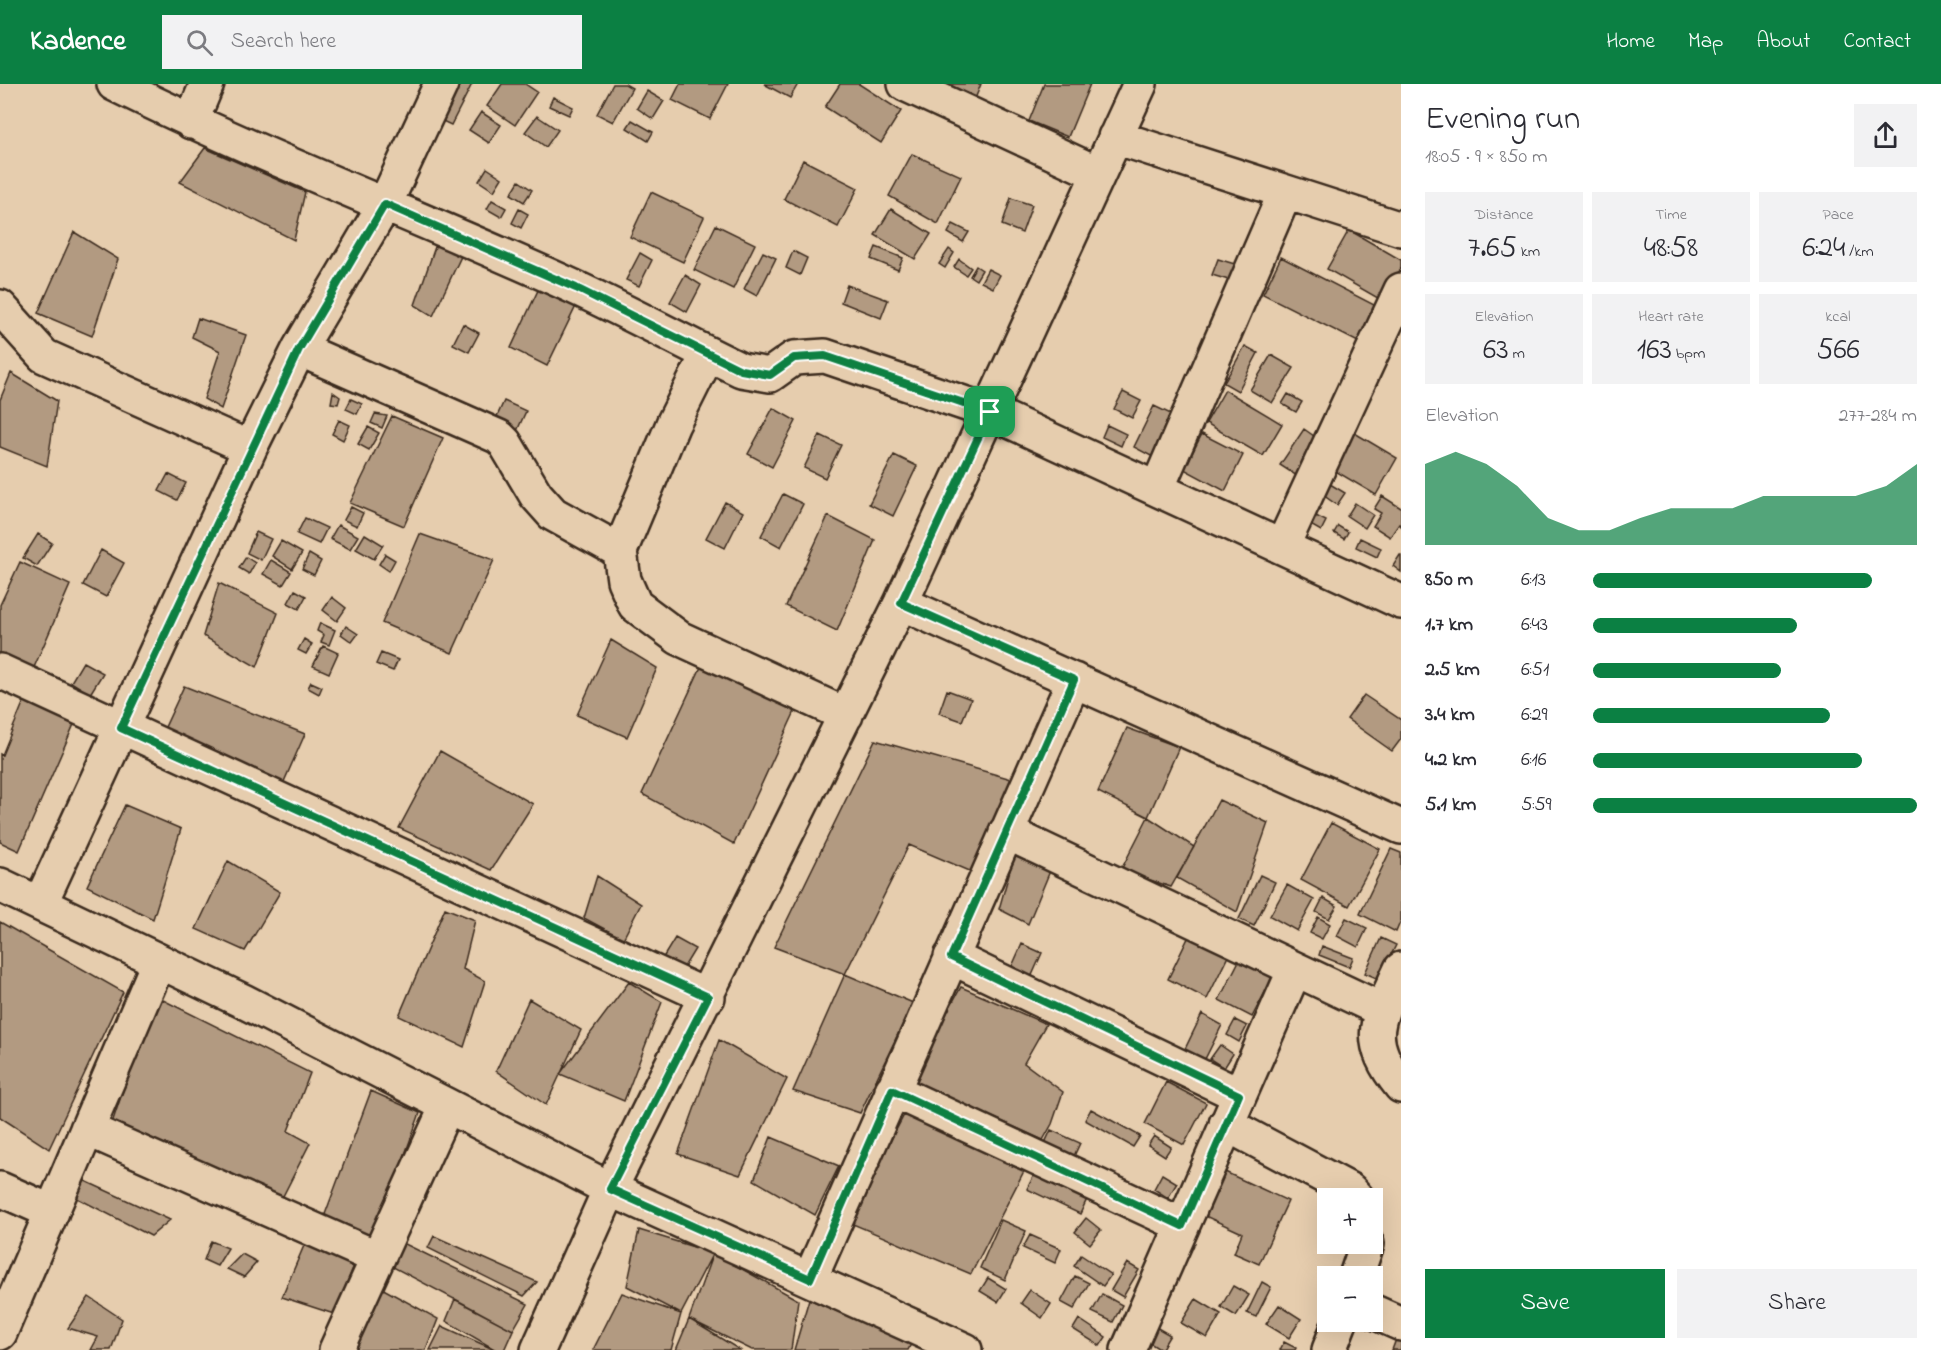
<!DOCTYPE html>
<html lang="en">
<head>
<meta charset="utf-8">
<style>
  :root { --surface:#fff; --page:#f2f2f3; --text:#2b2b33; --muted:#7c7c81; --accent:#0b8043 }
  body { margin:0; font-family:"Indie Flower",sans-serif; background:var(--page); color:var(--text); height:100vh; display:flex; flex-direction:column; font-size:22px; white-space:nowrap }
  * { box-sizing:border-box; margin:0 }
  p { font-size:20px; color:var(--muted) }
  .icon { flex:none; width:33px; height:33px; fill:none; stroke:currentColor; stroke-width:2; stroke-linecap:round; stroke-linejoin:round }
  .map { position:relative; flex:1; overflow:hidden }
  .drawer { display:flex; flex-direction:column; background:var(--surface); width:540px }
  .drawer>* { flex:none }
  .buttons { position:absolute; left:1317px; top:1104px; display:grid; gap:12px }
  .buttons a { display:grid; place-items:center; width:66px; height:66px; border-radius:0px; background:var(--surface); box-shadow:0 6px 24px #0002; font-size:30px }
  .pin { position:absolute; display:grid; place-items:center; width:51px; height:51px; color:#fff; margin:-26px; border-radius:12px; box-shadow:0 3px 9px #0006 }
  .round { display:grid; place-items:center; flex:none; width:63px; height:63px; border-radius:0px; background:var(--page) }
  .overview { display:flex; align-items:center; justify-content:space-between; height:102px; padding:0 24px }
  h1 { font-size:33px; font-weight:600; line-height:45px }
  .figures { display:grid; grid-template-columns:repeat(3,1fr); gap:9px; height:102px; padding:6px 24px }
  .figures div { display:grid; align-content:center; border-radius:0px; background:var(--page); text-align:center }
  .figures b { font-size:30px; font-weight:600 }
  .figures small { font-size:16px; font-weight:400 }
  .figures p { font-size:16px }
  .chart { height:168px; padding:12px 24px }
  .chart p { display:flex; justify-content:space-between }
  .chart svg { width:100%; height:108px; margin-top:6px; fill:var(--accent); opacity:.7 }
  .cta { display:flex; gap:12px; margin-top:auto; padding:12px 24px }
  .cta a { flex:1; height:69px; border-radius:0px; background:var(--accent); color:#fff; font-size:24px; font-weight:600; line-height:69px; text-align:center }
  .cta a+a { background:var(--page); color:var(--text) }
  ul { padding:0 24px; list-style:none; font-size:20px }
  li { display:grid; grid-template-columns:96px 72px 1fr; align-items:center; height:45px }
  li i { height:15px; border-radius:8px; background:var(--accent) }
  header { display:flex; align-items:center; gap:36px; box-sizing:border-box; height:84px; padding:0 30px; background:var(--accent); color:#fff }
  header strong { font-size:28px }
  nav { display:flex; gap:33px; margin-inline-start:auto; font-size:21px }
  .search { width:420px; height:54px; background:var(--page); display:flex; align-items:center; gap:15px; box-sizing:border-box; padding:0 21px; border-radius:0px; color:var(--muted); font-size:22px }
  main { display:flex; flex:1; min-height:0 }
  .map>svg:first-child { display:block }
  .building { fill:#b29a81; stroke:#3b2a1e; stroke-width:1.5 }
  .lines { fill:none; stroke-linecap:round; stroke-linejoin:round }
  .street-casing { stroke:#3b2a1e; stroke-width:38 }
  .street { stroke:#e6cdae; stroke-width:33 }
  .route-casing { stroke:#fff; stroke-width:12 }
  .route { stroke:#0b8043; stroke-width:8 }
</style>
</head>
<body>
<header>
<strong>Kadence</strong>
<div class="search"><svg class="icon" aria-label="search" viewBox="0 0 24 24"><circle cx="10" cy="10" r="6"/><path d="M15 15l6 6"/></svg>Search here</div>
<nav><a>Home</a><a>Map</a><a>About</a><a>Contact</a></nav>
</header>
<main>
<div class="map">
<svg width="1401" height="1266" viewBox="0 0 1401 1266">
  <rect width="100%" height="100%" fill="#e6cdae"/>
  <filter id="ink" filterUnits="userSpaceOnUse"><feTurbulence type="fractalNoise" baseFrequency=".0167" numOctaves="2"/><feDisplacementMap in="SourceGraphic" scale="12" xChannelSelector="R" yChannelSelector="G"/><feConvolveMatrix kernelMatrix="1 2 1 2 8 2 1 2 1" color-interpolation-filters="sRGB"/></filter>
  <g filter="url(#ink)">
    <path class="building" d="M454,0H472L451,41L436,34Z
      M502,0H525L537,8L515,41L487,22Z
      M613,0H625L632,4L613,38L597,30Z
      M680,0H728L710,35L672,16Z
      M764,0H798L790,14Z
      M840,0H859L901,27L881,59L825,23Z
      M936,0H981L973,20Z
      M1044,0H1090L1068,53L1029,37Z
      M647,7L664,17L653,35L637,24Z
      M553,13L573,23L569,31L549,22Z
      M481,28L501,41L489,59L469,46Z
      M537,32L558,46L546,63L525,48Z
      M632,36L653,48L648,57L627,44Z
      M205,64L305,108L294,156L180,98Z
      M912,70L961,92L938,140L889,112Z
      M803,76L858,104L838,143L784,115Z
      M487,84L502,94L494,107L479,97Z
      M519,97L532,106L524,118L511,110Z
      M651,108L704,133L683,178L630,153Z
      M1011,114L1032,121L1022,149L1002,141Z
      M492,116L506,124L501,133L487,125Z
      M519,125L528,130L521,144L512,139Z
      M891,125L931,150L915,175L875,151Z
      M953,140L969,148L963,158L948,149Z
      M716,141L755,160L733,205L694,186Z
      M1349,146L1401,176V184L1383,217L1327,185Z
      M74,148L118,175L92,252L38,229Z
      M438,154L463,168L433,232L415,221Z
      M876,163L903,174L898,186L871,175Z
      M949,165L954,169L945,184L939,180Z
      M793,167L807,174L800,191L786,184Z
      M763,168L776,174L757,212L744,205Z
      M640,169L652,176L639,202L626,196Z
      M1281,173L1380,224L1362,260L1263,210Z
      M959,175L971,184L966,191L954,183Z
      M1218,175L1238,181L1232,197L1212,191Z
      M976,182L982,186L976,196L970,192Z
      M988,185L1000,191L993,204L981,198Z
      M685,191L701,201L687,228L670,218Z
      M847,201L888,216L881,234L841,218Z
      M540,202L577,220L547,282L511,264Z
      M198,234L246,251L221,325L204,315L220,267L192,253Z
      M463,240L479,249L469,268L453,260Z
      M1245,262L1258,269L1238,307L1224,299Z
      M1271,271L1294,284L1272,319L1250,306Z
      M11,289L57,317L47,382L0,363V316Z
      M1225,306L1282,340L1263,372L1206,339Z
      M333,308L340,313L338,320L331,319Z
      M1123,308L1141,317L1132,334L1114,325Z
      M1288,310L1302,318L1296,328L1282,320Z
      M351,315L362,320L357,330L346,325Z
      M504,317L526,327L516,349L494,339Z
      M1154,322L1173,331L1153,373L1134,363Z
      M773,324L796,337L772,383L748,370Z
      M375,330L387,332L382,344L371,339Z
      M392,332L443,354L404,442L350,419Z
      M339,336L350,341L343,356L332,350Z
      M1107,341L1126,350L1121,362L1102,353Z
      M368,343L379,349L369,366L358,360Z
      M1304,345L1321,357L1297,392L1280,381Z
      M1353,348L1397,374L1376,411L1332,385Z
      M1202,350L1243,371L1225,407L1184,385Z
      M820,351L841,361L825,394L804,384Z
      M894,371L917,382L893,432L869,420Z
      M168,390L186,399L177,416L159,407Z
      M1330,400L1345,409L1337,421L1323,411Z
      M783,410L803,420L781,463L761,452Z
      M1382,412L1401,424V442L1399,440L1390,453L1373,442L1381,429L1374,425Z
      M725,418L743,428L725,464L706,454Z
      M1355,419L1373,431L1365,444L1347,432Z
      M351,423L363,429L357,442L344,436Z
      M1312,430L1326,437L1321,447L1307,439Z
      M828,432L875,456L837,547L786,522Z
      M305,434L327,444L319,460L297,450Z
      M338,441L358,452L350,465L330,455Z
      M1338,442L1348,448L1344,455L1334,449Z
      M256,448L271,455L261,476L247,469Z
      M38,450L52,459L37,482L23,474Z
      M365,450L383,461L374,475L356,465Z
      M420,450L494,476L452,569L382,539Z
      M1360,454L1381,464L1377,473L1356,463Z
      M281,457L302,469L292,485L272,472Z
      M101,466L124,479L106,513L83,501Z
      M309,470L321,477L314,491L302,485Z
      M385,470L395,476L389,487L379,480Z
      M1400,471H1401V488L1393,482Z
      M246,473L255,479L249,490L239,484Z
      M271,476L291,488L283,501L263,490Z
      M20,478L70,501L32,588L0,571V521Z
      M219,499L278,529L257,583L203,552Z
      M295,506L306,512L299,525L288,519Z
      M332,513L346,524L337,537L323,526Z
      M320,539L335,546L329,561L321,558L324,551L317,547Z
      M346,542L358,550L352,558L341,550Z
      M304,555L312,560L306,570L298,566Z
      M611,556L657,584L627,653L577,631Z
      M323,562L338,569L329,589L313,582Z
      M381,569L398,576L393,587L376,580Z
      M83,578L103,589L90,610L71,598Z
      M701,583L797,623L734,760L642,710Z
      M311,598L322,603L319,610L308,604Z
      M184,602L305,650L279,709L160,654Z
      M947,606L971,615L962,637L939,629Z
      M28,607L78,631L19,767L0,758V670L2,671Z
      M1364,611L1401,636V655L1392,667L1347,635Z
      M1127,644L1179,663L1148,733L1098,708Z
      M875,656L1015,696L972,788L909,761L845,890L774,863Z
      M440,667L533,720L491,786L399,744Z
      M1219,716L1268,739L1237,828L1177,794Z
      M125,721L181,745L153,835L87,802Z
      M1148,733L1194,763L1171,803L1121,786Z
      M1331,739L1380,765L1349,822L1301,796Z
      M1391,765L1401,769V836L1396,848L1360,830Z
      M1014,772L1050,787L1028,840L999,825Z
      M228,777L280,808L245,867L196,845Z
      M1260,791L1275,798L1254,842L1239,835Z
      M597,792L641,820L623,855L584,834Z
      M1287,801L1314,816L1297,847L1270,832Z
      M1323,814L1337,822L1329,835L1316,828Z
      M445,824L475,836L463,885L485,897L464,963L399,932Z
      M1318,833L1330,840L1322,855L1310,849Z
      M1346,834L1367,844L1358,863L1337,852Z
      M0,838L123,908L49,1065L0,1033Z
      M1191,848L1230,868L1207,915L1168,895Z
      M675,854L695,865L681,888L661,877Z
      M1381,854L1396,861L1379,895L1365,889Z
      M1022,860L1042,869L1029,898L1009,889Z
      M1322,862L1353,874L1349,883L1319,871Z
      M1241,873L1274,891L1252,933L1219,916Z
      M845,890L913,919L860,1029L793,1007Z
      M629,898L662,918L624,1017L560,990Z
      M961,903L1046,940L1024,979L1063,1008L1052,1040L1043,1056L910,996Z
      M155,912L310,989L288,1047L310,1059L281,1116L111,1042Z
      M529,915L581,946L546,1021L496,987Z
      M1202,930L1222,941L1204,977L1184,967Z
      M1235,936L1247,942L1239,958L1227,951Z
      M719,956L787,995L740,1091L678,1070Z
      M1220,961L1233,970L1224,984L1210,975Z
      M1166,998L1206,1019L1184,1061L1145,1040Z
      M371,1007L420,1029L374,1156L324,1133Z
      M1091,1025L1140,1052L1133,1063L1085,1036Z
      M904,1031L1025,1085L971,1190L848,1138Z
      M1051,1046L1080,1059L1074,1072L1045,1059Z
      M1154,1052L1171,1063L1165,1072L1148,1061Z
      M771,1053L839,1082L815,1131L754,1096Z
      M1225,1088L1288,1117L1259,1180L1234,1169L1242,1149L1205,1132Z
      M1162,1090L1177,1099L1168,1114L1154,1105Z
      M1034,1091L1087,1115L1080,1130L1027,1105Z
      M83,1096L170,1136L151,1152L75,1113Z
      M1086,1134L1101,1146L1090,1160L1075,1148Z
      M1001,1136L1026,1147L1005,1196L980,1184Z
      M639,1146L713,1169L681,1230L627,1202Z
      M1030,1151L1061,1165L1055,1179L1023,1164Z
      M434,1152L537,1198L524,1212L428,1164Z
      M211,1157L228,1164L217,1182L204,1176Z
      M306,1157L355,1179L334,1230L282,1213Z
      M403,1159L528,1220L513,1246L393,1183Z
      M713,1169L798,1216L791,1266H752L689,1235Z
      M242,1170L257,1178L244,1193L227,1185Z
      M1081,1171L1111,1191L1103,1202L1074,1182Z
      M1127,1179L1139,1186L1123,1213L1111,1206Z
      M1075,1192L1089,1199L1074,1225L1061,1218Z
      M988,1194L1006,1205L998,1218L980,1207Z
      M1262,1198L1271,1203L1256,1233L1247,1229Z
      M378,1202L438,1235L426,1266H350Z
      M1233,1202L1249,1211L1236,1232L1221,1223Z
      M1030,1206L1051,1220L1042,1234L1021,1219Z
      M622,1209L681,1230L671,1266H593Z
      M1102,1210L1122,1221L1113,1238L1092,1228Z
      M89,1213L122,1235L111,1266H91L98,1253L68,1244Z
      M455,1215L513,1246L504,1266H496L446,1237Z
      M809,1215L911,1260L908,1266H794Z
      M1196,1215L1221,1230L1207,1254L1181,1239Z
      M1279,1221L1301,1235L1289,1254L1266,1240Z
      M689,1235L740,1266H676Z
      M1079,1235L1106,1253L1100,1262L1073,1245Z
      M442,1242L495,1266H430Z
      M1154,1242L1170,1251L1161,1266L1145,1256Z
      M1398,1250L1401,1252V1266H1392Z
      M1284,1258L1296,1264L1295,1266H1280Z"/>
    <g class="lines">
      <defs>
        <path id="street" d="M114,0C264,74 421,133 574,203C630,229 685,259 741,286L770,291L794,274L825,272L990,328L1401,518
          M905,0L1097,89
          M191,38L207,0
          M1115,53L1401,145
          M0,223L44,272L250,364
          M299,265L499,353L505,359L536,411L553,430L620,467
          M708,270L673,340L620,467L624,496L635,521L679,554L846,631
          M1157,405L1285,109
          M1282,463L1401,206
          M901,519L1401,743
          M0,587L708,913
          M1006,748L1382,926
          M0,801L245,918L610,1105L965,1266
          M40,820L250,364L299,265L385,120L441,0
          M951,873L1239,1011
          M1401,885C1378,935 1362,954 1401,1002
          M892,1006L1182,1141
          M1226,1040L1350,1106L1357,1114
          M87,1045L378,1174
          M0,1105L52,1128
          M1356,1192L1367,1160
          M810,1195L1074,596
          M1372,1227L1401,1240
          M0,1249L159,877
          M336,1266L447,1022
          M538,1266L610,1105L901,519L1140,0
          M1128,1266L1295,885
          M1329,1266L1340,1238"/>
      </defs>
      <use href="#street" class="street-casing"/>
      <use href="#street" class="street"/>
    </g>
  </g>
  <g class="lines" filter="url(#ink)">
    <defs>
      <path id="route" d="M385,120L576,204L741,286L770,291L794,274L825,272L990,328L901,519L1074,596L951,873L1239,1011L1182,1142L892,1006L810,1195L610,1105L708,913L121,644L299,265Z"/>
    </defs>
    <use href="#route" class="route-casing"/>
    <use href="#route" class="route"/>
  </g>
</svg>
<div class="buttons">
<a>+</a>
<a>−</a>
</div>
<div class="pin" style="left:990px;top:328px;background:#1e9e55"><svg class="icon" aria-label="arrive" viewBox="0 0 24 24"><path d="M6 21V4h12l-3 4 3 4H6"/></svg></div>
</div>
<section class="drawer">
<div class="overview"><div><h1>Evening run</h1><p>18:05 · 9 × 850 m</p></div><a class="round"><svg class="icon" aria-label="share" viewBox="0 0 24 24"><path d="M12 15V3M7 8l5-5 5 5M5 13v7h14v-7"/></svg></a></div>
<div class="figures">
<div><p>Distance</p><b>7.65<small> km</small></b></div>
<div><p>Time</p><b>48:58</b></div>
<div><p>Pace</p><b>6:24<small> /km</small></b></div>
</div>
<div class="figures">
<div><p>Elevation</p><b>63<small> m</small></b></div>
<div><p>Heart rate</p><b>163<small> bpm</small></b></div>
<div><p>kcal</p><b>566</b></div>
</div>
<div class="chart"><p><span>Elevation</span>277–284 m</p>
<svg viewBox="0 0 160 44" preserveAspectRatio="none"><path d="M0 44V11L10 6L20 11L30 20L40 33L50 38L60 38L70 33L80 29L90 29L100 29L110 24L120 24L130 24L140 24L150 20L160 11V44z"/></svg>
</div>
<ul>
<li><b>850 m</b>6:13<i style="width:86%"></i></li>
<li><b>1.7 km</b>6:43<i style="width:63%"></i></li>
<li><b>2.5 km</b>6:51<i style="width:58%"></i></li>
<li><b>3.4 km</b>6:29<i style="width:73%"></i></li>
<li><b>4.2 km</b>6:16<i style="width:83%"></i></li>
<li><b>5.1 km</b>5:59<i style="width:100%"></i></li>
</ul>
<div class="cta"><a>Save</a><a>Share</a></div>
</section>
</main>
</body>
</html>
